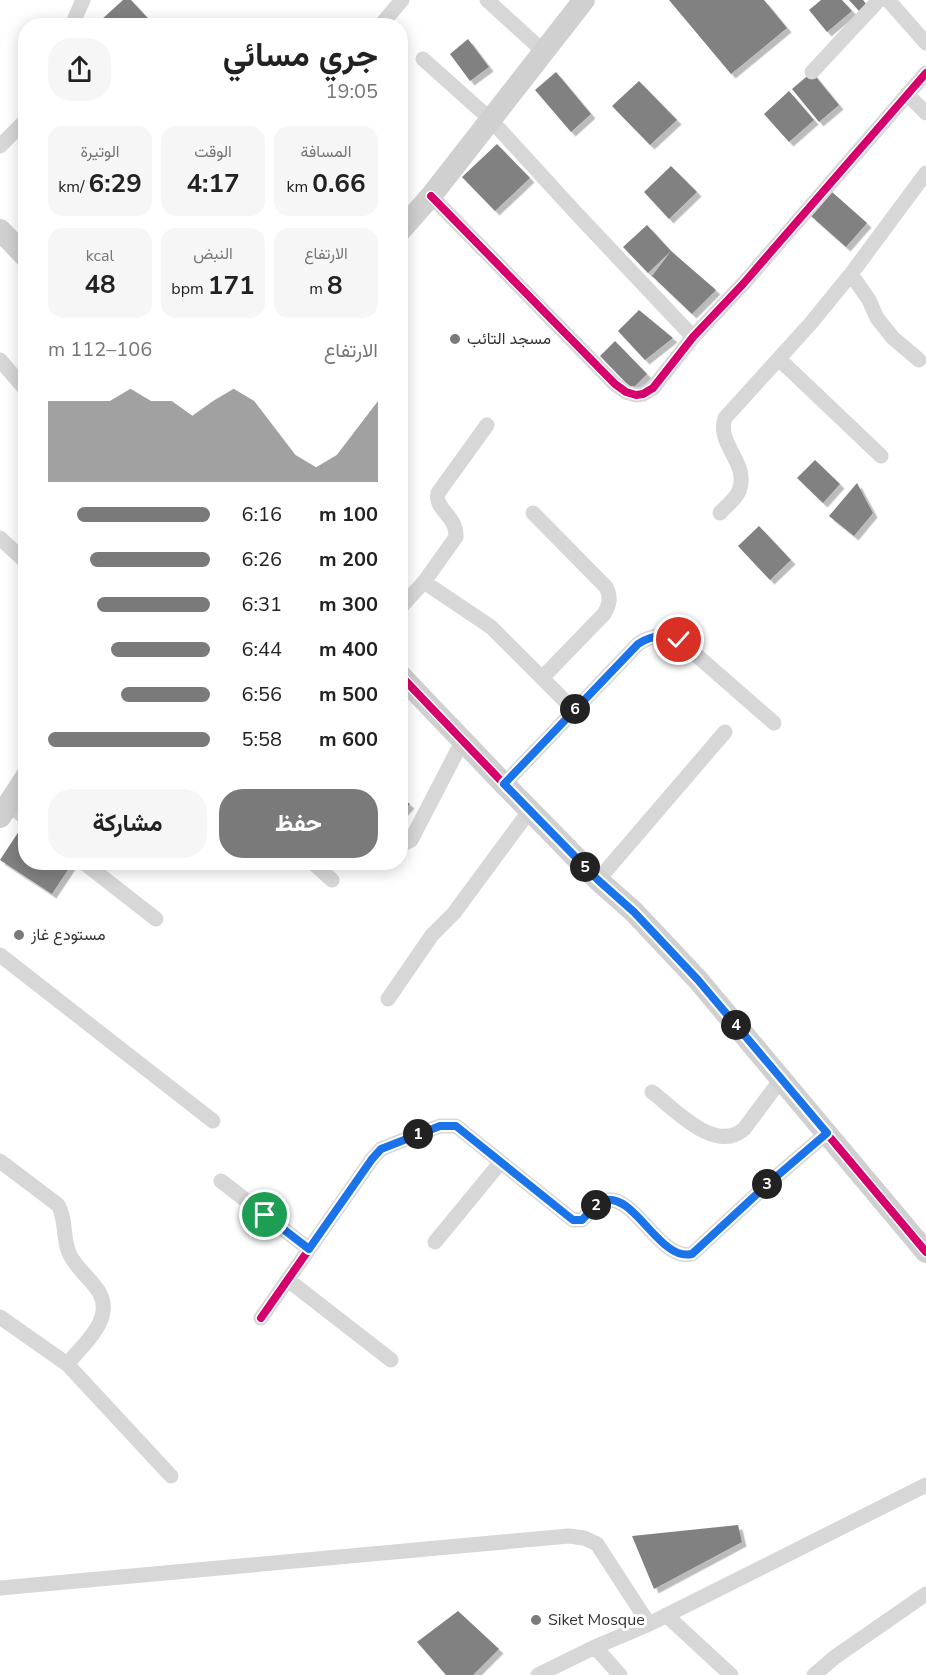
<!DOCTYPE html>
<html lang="ar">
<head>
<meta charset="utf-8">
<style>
  :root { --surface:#fff; --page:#f6f6f6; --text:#222; --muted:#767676; --accent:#7a7a7a }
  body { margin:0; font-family:"Nunito Sans",Vazirmatn,sans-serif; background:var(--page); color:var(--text); direction:rtl; height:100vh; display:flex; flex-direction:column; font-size:22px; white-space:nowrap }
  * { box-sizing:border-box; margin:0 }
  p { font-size:20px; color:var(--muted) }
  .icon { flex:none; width:33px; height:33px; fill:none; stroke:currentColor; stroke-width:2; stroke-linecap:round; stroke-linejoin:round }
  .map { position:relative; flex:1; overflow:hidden; direction:ltr }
  .panel { position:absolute; left:18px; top:18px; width:390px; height:852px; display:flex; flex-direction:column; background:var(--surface); border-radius:24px; box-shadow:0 3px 15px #0003; direction:rtl }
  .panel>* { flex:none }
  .pin { position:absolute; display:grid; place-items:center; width:51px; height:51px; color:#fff; margin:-26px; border:3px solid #fff; border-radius:50%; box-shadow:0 2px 6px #0007 }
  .km { position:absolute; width:30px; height:30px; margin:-15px; border-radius:50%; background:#222; color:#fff; font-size:16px; line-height:30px; text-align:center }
  .round { display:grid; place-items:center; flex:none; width:63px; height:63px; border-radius:24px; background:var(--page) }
  .head { display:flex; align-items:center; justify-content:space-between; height:102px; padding:0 30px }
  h1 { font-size:33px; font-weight:700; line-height:45px }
  .stats { display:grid; grid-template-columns:repeat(3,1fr); gap:9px; height:102px; padding:6px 30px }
  .stats div { display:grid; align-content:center; border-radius:15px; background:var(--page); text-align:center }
  .stats b { font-size:26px; font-weight:700 }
  .stats small { font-size:16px; font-weight:400 }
  .stats p { font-size:16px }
  .chart { height:168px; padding:12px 30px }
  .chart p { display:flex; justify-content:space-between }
  .chart svg { width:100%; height:108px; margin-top:6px; fill:var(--accent); opacity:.7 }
  .button { display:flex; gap:12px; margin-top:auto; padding:12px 30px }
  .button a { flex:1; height:69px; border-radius:24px; background:var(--accent); color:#fff; font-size:24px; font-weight:700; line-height:69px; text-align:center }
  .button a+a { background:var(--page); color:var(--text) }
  ul { padding:0 30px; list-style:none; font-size:20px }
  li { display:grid; grid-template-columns:96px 72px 1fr; align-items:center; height:45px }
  li i { height:15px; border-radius:8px; background:var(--accent) }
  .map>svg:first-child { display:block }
  .building { fill:#818181; filter:url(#shadow) }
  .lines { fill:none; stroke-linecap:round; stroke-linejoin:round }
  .street { stroke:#d7d7d7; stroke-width:15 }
  .secondary { stroke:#d0d0d0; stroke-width:22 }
  .cycleway-casing { stroke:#fff; stroke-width:11 }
  .cycleway { stroke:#d6006c; stroke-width:8 }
  .route-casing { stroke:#fff; stroke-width:12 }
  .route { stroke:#1a73e8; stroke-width:8 }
  .poi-dot { fill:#7a7a7a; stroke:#fff; stroke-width:2 }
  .labels { text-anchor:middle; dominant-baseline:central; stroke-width:6; stroke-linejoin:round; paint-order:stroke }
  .poi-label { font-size:16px; fill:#333; stroke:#fff; text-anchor:start }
</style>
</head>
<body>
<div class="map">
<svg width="926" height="1675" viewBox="0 0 926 1675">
  <defs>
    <filter id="shadow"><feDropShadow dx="4.5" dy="4.5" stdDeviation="0" flood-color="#0004"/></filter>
  </defs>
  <rect width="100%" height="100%" fill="#fff"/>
  <path class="building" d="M123,0H131L155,26H106L101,20Z
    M669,0H764L787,28L731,74Z
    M821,0H842L852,11L827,32L809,10Z
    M849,0H863L867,5L860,12Z
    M468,39L489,67L470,81L450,54Z
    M556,72L591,114L571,132L535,90Z
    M812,72L839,105L819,122L792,89Z
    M639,81L677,120L650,145L612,106Z
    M789,91L814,120L789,142L764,114Z
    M497,144L530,178L495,211L462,177Z
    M671,166L697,192L669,219L644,192Z
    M832,192L867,223L846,247L811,216Z
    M647,225L671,251L648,273L623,247Z
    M671,251L716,290L692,314L652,276Z
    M639,310L673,338L645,360L618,331Z
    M615,341L647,374L632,389L600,356Z
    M815,460L840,484L823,503L797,478Z
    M857,483L873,513L854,536L829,516Z
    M759,526L791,560L770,580L738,546Z
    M400,797L410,804L400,815Z
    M21,828L26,831V862H67L71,865L52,894L0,860Z
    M738,1525L742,1542L654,1589L632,1536Z
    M458,1611L499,1649L473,1675H446L417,1642Z"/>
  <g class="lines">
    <path class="street" d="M487,0L543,51
      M888,0L926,43
      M76,26L75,18L83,0
      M380,26L402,0
      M423,59L490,119L576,213L693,337
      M812,72L879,0
      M907,94L926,113
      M0,146L26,120
      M431,196L615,384L626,392L636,395L643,394L653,388L693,337L743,284L926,73
      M851,274L869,300L877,318L893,338L919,360
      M779,359L881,456
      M0,360L26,390
      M533,513L606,587C611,597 610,604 604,614L542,678
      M720,513C726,506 736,499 739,491C750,463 716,445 725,418L811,323L851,274L926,173
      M0,538L26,562
      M424,582L491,627L574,710
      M400,608L424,582L456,537C457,515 434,510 438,493L487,425
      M504,784L638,644C651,635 665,634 679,640L774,723
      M8,804L26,818
      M400,846L411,840L463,740
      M83,862L156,919
      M312,862L332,880
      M598,880L725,732
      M0,955L213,1121
      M388,999L432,935L454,913L530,810
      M652,1092C676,1110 715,1154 744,1129L782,1078
      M0,1161L58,1205C67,1220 62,1240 70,1255C77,1269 91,1279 99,1292C115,1319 83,1345 67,1364
      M221,1181L309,1249
      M435,1242L500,1163
      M288,1280L391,1360
      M0,1317L67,1364L171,1476
      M261,1318L372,1159L381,1149L419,1134L440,1126H456L573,1220H582C588,1214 594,1205 603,1201C634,1190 659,1262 692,1254L770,1182L827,1133
      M0,1588L569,1536L584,1538L597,1544L649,1624
      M666,1615L731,1675
      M595,1647L620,1675
      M538,1675L595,1647L649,1624L926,1485
      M814,1675L835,1657L926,1594"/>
    <path class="secondary" d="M0,230L26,257
      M400,231L431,196L584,0
      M400,675L504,784L598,880L634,912L698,980L926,1252
      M0,817L26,777"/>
    <defs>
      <path id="cycleway" d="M431,196L615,384L626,392L636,395L643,394L653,388L693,337L743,284L926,73
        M400,675L504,784L598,880L634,912L698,980L926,1252
        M261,1318L372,1159L381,1149L419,1134L440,1126H456L573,1220H582C588,1214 594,1205 603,1201C634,1190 659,1262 692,1254L770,1182L827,1133"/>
    </defs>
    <use href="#cycleway" class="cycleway-casing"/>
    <use href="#cycleway" class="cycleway"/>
  </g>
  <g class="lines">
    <defs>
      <path id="route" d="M265,1215L309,1249L372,1159L381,1149L440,1126H456L573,1220H582C588,1214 594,1205 603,1201C634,1190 659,1262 692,1254L770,1182L827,1133L698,980L634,912L598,880L504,784L638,644C651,635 665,634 679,640"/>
    </defs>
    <use href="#route" class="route-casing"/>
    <use href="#route" class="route"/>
  </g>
  <g class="poi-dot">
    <circle cx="455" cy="339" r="6"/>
    <circle cx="19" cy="935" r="6"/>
    <circle cx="536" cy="1620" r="6"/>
  </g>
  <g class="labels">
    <g class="poi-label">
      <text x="467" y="339">مسجد التائب</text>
      <text x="31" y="935">مستودع غاز</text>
      <text x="548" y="1620">Siket Mosque</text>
    </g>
  </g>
</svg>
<div class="pin" style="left:265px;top:1215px;background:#1e9e55"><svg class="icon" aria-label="arrive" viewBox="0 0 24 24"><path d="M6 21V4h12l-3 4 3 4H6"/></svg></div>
<div class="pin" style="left:679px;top:640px;background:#d93025"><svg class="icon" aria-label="check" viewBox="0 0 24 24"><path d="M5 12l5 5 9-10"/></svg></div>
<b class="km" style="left:418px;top:1134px">1</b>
<b class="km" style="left:596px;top:1205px">2</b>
<b class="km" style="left:767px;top:1184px">3</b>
<b class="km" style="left:736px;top:1025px">4</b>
<b class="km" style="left:585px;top:867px">5</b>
<b class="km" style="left:575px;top:709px">6</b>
<section class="panel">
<div class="head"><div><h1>جري مسائي</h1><p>19:05</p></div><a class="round"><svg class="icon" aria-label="share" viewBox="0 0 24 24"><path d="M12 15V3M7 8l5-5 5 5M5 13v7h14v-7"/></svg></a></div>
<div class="stats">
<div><p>المسافة</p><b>0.66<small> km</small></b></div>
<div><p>الوقت</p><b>4:17</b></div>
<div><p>الوتيرة</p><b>6:29<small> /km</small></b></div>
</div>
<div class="stats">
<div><p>الارتفاع</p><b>8<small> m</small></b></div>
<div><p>النبض</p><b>171<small> bpm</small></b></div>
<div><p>kcal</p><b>48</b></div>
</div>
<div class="chart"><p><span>الارتفاع</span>106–112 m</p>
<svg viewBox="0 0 160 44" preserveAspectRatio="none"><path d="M0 44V11L10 11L20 11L30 11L40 6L50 11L60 11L70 17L80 11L90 6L100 11L110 22L120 33L130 38L140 33L150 22L160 11V44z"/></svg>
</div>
<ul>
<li><b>100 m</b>6:16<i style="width:82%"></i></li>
<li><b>200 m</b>6:26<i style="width:74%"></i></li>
<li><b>300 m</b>6:31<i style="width:70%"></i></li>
<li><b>400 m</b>6:44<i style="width:61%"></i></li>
<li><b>500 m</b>6:56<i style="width:55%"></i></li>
<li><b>600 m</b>5:58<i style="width:100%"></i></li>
</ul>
<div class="button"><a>حفظ</a><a>مشاركة</a></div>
</section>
</div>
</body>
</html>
